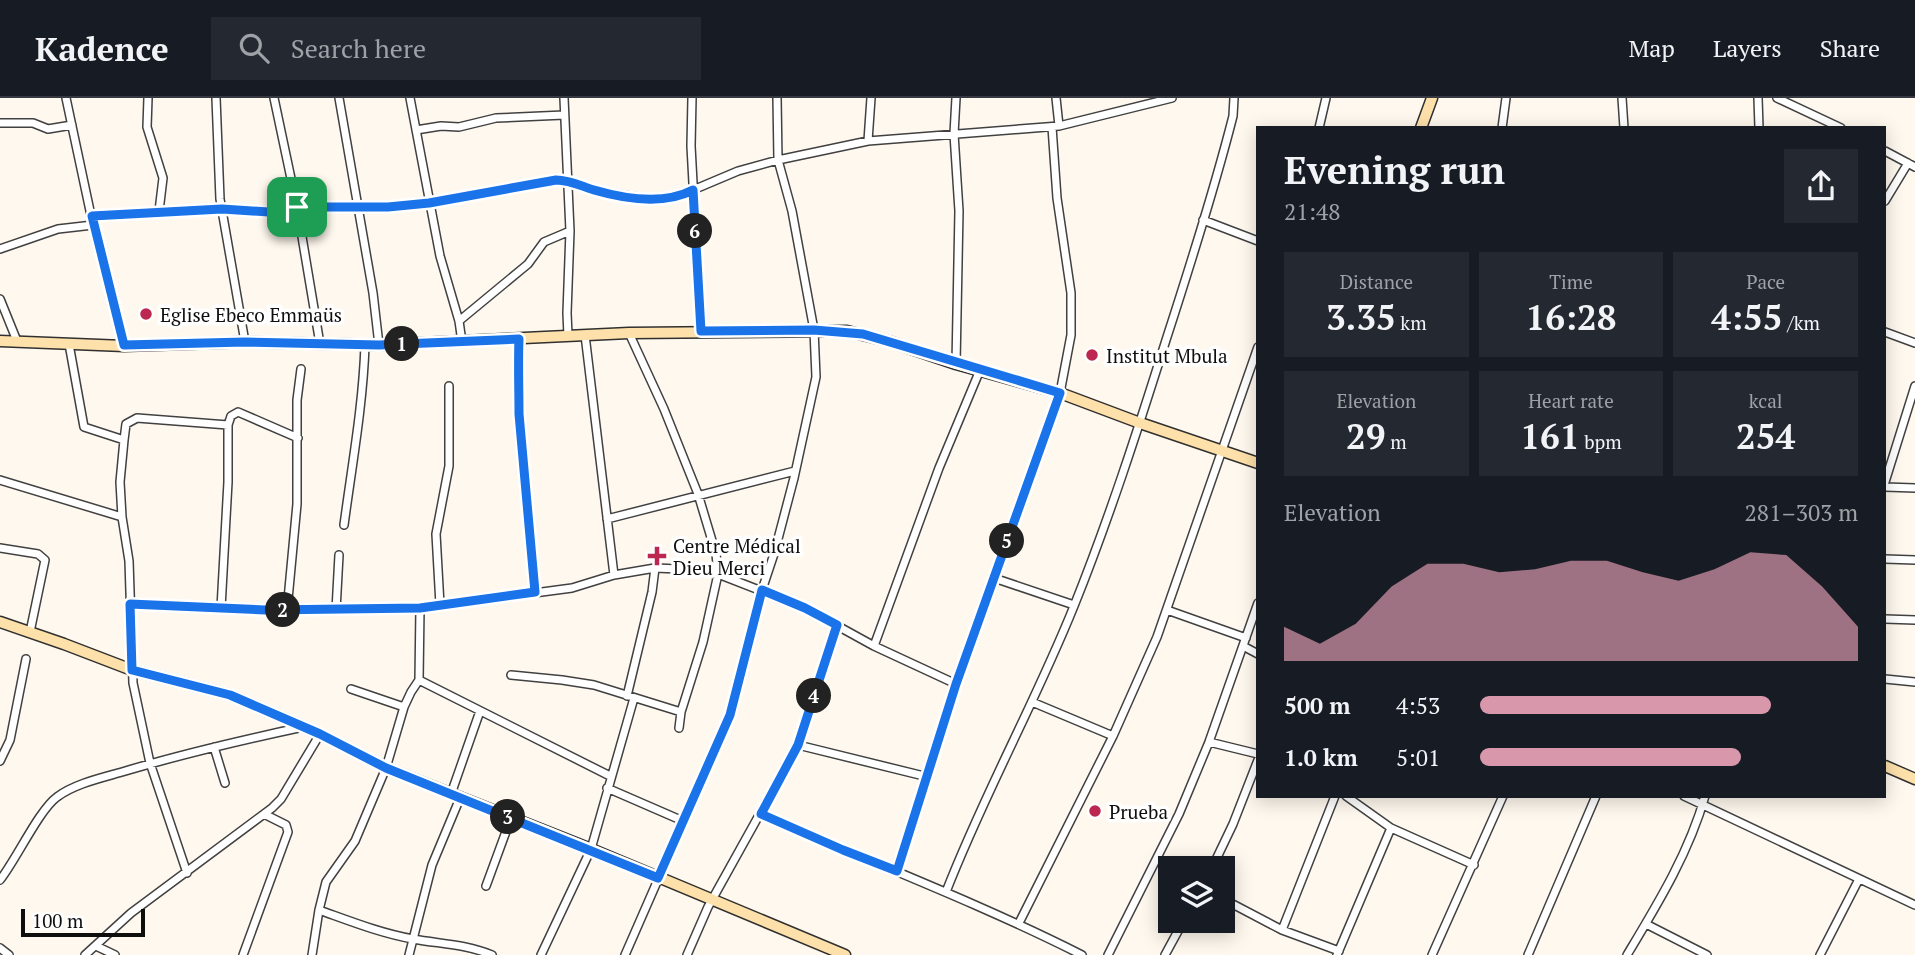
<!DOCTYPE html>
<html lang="en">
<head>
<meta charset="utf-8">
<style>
  :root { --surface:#171b24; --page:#242831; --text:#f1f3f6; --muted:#9ea1a6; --line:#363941; --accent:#d997ac }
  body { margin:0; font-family:"PT Serif",serif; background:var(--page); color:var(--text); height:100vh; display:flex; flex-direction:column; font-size:26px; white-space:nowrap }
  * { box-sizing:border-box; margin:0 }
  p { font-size:23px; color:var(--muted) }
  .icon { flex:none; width:38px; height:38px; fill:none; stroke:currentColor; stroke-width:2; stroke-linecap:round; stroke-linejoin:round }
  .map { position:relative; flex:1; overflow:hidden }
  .side { position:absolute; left:1256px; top:28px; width:630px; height:672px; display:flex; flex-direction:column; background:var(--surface); border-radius:0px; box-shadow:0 4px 18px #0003 }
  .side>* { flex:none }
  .tools { position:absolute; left:1158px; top:758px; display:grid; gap:14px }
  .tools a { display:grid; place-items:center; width:77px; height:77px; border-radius:0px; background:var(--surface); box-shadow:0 4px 18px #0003; font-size:35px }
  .scale { position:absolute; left:21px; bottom:18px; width:124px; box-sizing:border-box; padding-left:7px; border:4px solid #0e0e0e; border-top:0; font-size:19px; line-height:24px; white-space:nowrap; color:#0e0e0e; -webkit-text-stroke:5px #fff; paint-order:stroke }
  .pin { position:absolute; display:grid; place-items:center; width:60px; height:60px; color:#fff; margin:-30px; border-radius:14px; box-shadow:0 4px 10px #0006 }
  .km { position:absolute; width:35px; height:35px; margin:-18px; border-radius:50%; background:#222; color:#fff; font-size:19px; line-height:35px; text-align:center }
  .round { display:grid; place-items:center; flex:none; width:74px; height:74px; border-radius:0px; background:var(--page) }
  .headline { display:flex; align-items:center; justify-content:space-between; height:119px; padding:0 28px }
  h1 { font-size:38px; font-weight:700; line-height:52px }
  .figures { display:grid; grid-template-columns:repeat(3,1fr); gap:10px; height:119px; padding:7px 28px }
  .figures div { display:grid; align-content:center; border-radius:0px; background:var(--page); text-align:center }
  .figures b { font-size:35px; font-weight:700 }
  .figures small { font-size:19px; font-weight:400 }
  .figures p { font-size:19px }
  .chart { height:196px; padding:14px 28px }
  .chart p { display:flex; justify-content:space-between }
  .chart svg { width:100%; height:126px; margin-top:7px; fill:var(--accent); opacity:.7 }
  ul { padding:0 28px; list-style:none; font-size:23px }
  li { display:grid; grid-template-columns:112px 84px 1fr; align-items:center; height:52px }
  li i { height:18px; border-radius:9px; background:var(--accent) }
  header { display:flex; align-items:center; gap:42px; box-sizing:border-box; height:98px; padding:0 35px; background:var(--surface); border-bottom:2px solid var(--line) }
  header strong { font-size:33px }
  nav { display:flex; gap:38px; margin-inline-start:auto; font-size:24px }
  .search { width:490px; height:63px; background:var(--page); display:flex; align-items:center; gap:18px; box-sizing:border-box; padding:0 24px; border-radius:0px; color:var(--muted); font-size:26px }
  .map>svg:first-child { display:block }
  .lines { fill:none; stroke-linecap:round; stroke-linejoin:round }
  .street-casing { stroke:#414141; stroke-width:10 }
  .secondary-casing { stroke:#303030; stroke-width:13 }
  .street { stroke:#fff; stroke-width:7 }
  .secondary { stroke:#fee1aa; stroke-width:10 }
  .route-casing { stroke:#fff; stroke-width:14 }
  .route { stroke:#1a73e8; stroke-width:9 }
  .poi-dot { fill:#bc2751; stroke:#fff; stroke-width:2.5 }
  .labels { text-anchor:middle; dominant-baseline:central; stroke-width:7; stroke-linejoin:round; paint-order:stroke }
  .poi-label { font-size:19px; fill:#0e0e0e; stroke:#fff; text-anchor:start }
</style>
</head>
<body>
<header>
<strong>Kadence</strong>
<div class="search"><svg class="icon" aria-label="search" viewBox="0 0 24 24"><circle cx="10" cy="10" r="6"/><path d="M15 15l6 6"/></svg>Search here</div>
<nav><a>Map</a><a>Layers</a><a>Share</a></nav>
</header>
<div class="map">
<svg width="1915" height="857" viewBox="0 0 1915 857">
  <rect width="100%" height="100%" fill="#fff8ee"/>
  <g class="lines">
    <defs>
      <path id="street" d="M66,0L93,127L124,248
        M148,0L147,29L163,80L159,113
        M216,0L220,101L245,244
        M274,0L297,109L320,246
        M339,0L373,195L379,247
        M410,0L440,158L459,223L462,244
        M564,0L570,133L567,215L568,238
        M692,0L691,48L701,233
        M956,0L954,36L959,113L956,266
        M1056,0L1059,28
        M1622,0L1624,30
        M1758,0L1759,30
        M1777,0L1841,30
        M0,25H33L48,31L72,27
        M1319,30L1326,0
        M1502,30L1506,0
        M416,32L441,28L459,29L496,20L564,17
        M868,43L871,0
        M1885,53L1915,69
        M1885,103L1908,65
        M297,109H388L429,105L557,82H567L595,92L622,97L645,100H674L738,73L778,62L868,43L1059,28L1172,0
        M92,118L222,111L298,116
        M1203,122L1258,143
        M0,151L58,131L93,127
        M0,201L17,243
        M459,223L528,166L544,144L570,133
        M1885,234L1915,245
        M629,235L664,311L698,396L716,456L718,476L703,544L681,614L679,630
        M585,237L614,477
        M519,241C518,267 519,291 519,316L535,494
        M69,246L84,329L124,342L120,384L122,419
        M124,342L126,326L137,320L228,327L231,318L238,314L298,340
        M0,382L122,419L129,463L133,585L150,665L187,775
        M1885,384L1915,288
        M1885,389L1915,390
        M607,421L795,373
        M344,427C352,367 363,307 365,247
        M0,450L38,456L45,462L30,534
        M1885,461L1915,462
        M994,480L1074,507
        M130,506L266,512L420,510L572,490L614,477L655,470L679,471L718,476L805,510L874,548L956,586
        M440,507L436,436L449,368V288
        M221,510L228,384V327
        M287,512L297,406V302L301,271
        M336,512L339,457
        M1167,512L1246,540
        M1885,521L1915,522
        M874,548L939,370L980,272
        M1243,548L1258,556
        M511,577L562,582L594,587L681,614
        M1885,581L1915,584
        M419,582L610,678
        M351,591L404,609
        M627,598L652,494L655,470
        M1032,604L1113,638
        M1209,644L1258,656
        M798,647L928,679
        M214,649L225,685
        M0,663L10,642L26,561
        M607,690L683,723
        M451,696L480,613
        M1346,698L1391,730L1474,767
        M1684,698L1915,807
        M761,716C868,763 977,804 1082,857
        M1212,770L1233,726L1258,662
        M896,773L956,586L1060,295L1071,237V195L1057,100L1052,29
        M0,782C16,762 39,712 57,699C74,686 101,680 122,674C182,656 242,642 303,629
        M486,788L511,720
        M946,794C984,696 1035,605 1074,508C1109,421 1138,331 1166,242C1190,168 1214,93 1233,18L1234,0
        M1223,801L1282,832L1339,853
        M319,812C350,823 380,835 413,841C440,846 466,846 492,857
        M1019,825L1113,638L1157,539L1258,249
        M1646,826L1707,857
        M1282,832L1335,698
        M96,848L115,857
        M0,850L9,857
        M85,857L131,815L272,710L281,701L320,636
        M243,857L288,734L286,727L264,716
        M312,857L319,812L326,784L355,743L386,670L404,609L411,594L419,582L420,510
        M409,857L432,767L460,700
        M541,857L591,751L634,600
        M625,857L730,617L762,492L774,456L794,380L816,279L814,232L792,113L778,62L777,0
        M687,857L708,809L798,647L837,527
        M1108,857L1179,716L1209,644L1258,505
        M1165,857L1184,822
        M1337,857L1391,730
        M1432,857L1503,698
        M1528,857L1596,698
        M1627,857C1657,807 1689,755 1705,698
        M1820,857L1859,781"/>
      <path id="secondary" d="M1421,30L1432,0
        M0,243L124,248L245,244L379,247L629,235L847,233L891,244L956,266L1060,295L1140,325L1258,365
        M0,524L64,546L132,572L230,597L320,636L386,670L591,751L845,857
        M1885,668L1915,681"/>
    </defs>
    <use href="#street" class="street-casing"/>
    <use href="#secondary" class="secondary-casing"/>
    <use href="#street" class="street"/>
    <use href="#secondary" class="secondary"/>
  </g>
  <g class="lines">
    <defs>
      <path id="route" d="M556,82C570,82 581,88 594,92C625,101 664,107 693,92L701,233L814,232L863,236L1060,295L956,586L897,773L843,752L761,716L798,647L837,527L805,510L762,492L730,617L658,780L386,670L320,636L230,597L132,572L130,506L265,512L420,510L535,494L519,316C519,291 518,266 519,241L379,247L245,244L124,247L92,118L222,111L298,116L297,109H388L429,105Z"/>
    </defs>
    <use href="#route" class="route-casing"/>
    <use href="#route" class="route"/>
  </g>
  <g class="poi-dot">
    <circle cx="146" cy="216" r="7"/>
    <circle cx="1092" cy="257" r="7"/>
    <path d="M653.5 447.5h7v7h7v7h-7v7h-7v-7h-7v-7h7z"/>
    <circle cx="1095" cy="713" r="7"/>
  </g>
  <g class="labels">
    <g class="poi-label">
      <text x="160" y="216">Eglise Ebeco Emmaüs</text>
      <text x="1106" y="257">Institut Mbula</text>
      <text x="673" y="447">Centre Médical<tspan x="673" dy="22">Dieu Merci</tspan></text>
      <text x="1109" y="713">Prueba</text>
    </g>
  </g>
</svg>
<div class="tools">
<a><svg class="icon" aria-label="layers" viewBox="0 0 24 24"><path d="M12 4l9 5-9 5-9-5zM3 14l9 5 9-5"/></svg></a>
</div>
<div class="scale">100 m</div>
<div class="pin" style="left:297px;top:109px;background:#1e9e55"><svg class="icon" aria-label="arrive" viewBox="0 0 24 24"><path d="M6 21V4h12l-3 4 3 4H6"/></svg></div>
<b class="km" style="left:402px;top:246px">1</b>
<b class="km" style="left:283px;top:512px">2</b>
<b class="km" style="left:508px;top:719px">3</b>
<b class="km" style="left:814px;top:598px">4</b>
<b class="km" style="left:1007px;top:443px">5</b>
<b class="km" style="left:695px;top:133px">6</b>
<section class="side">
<div class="headline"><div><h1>Evening run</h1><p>21:48</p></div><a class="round"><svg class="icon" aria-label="share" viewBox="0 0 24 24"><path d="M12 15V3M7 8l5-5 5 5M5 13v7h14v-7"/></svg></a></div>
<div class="figures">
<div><p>Distance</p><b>3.35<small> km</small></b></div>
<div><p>Time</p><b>16:28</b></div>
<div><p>Pace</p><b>4:55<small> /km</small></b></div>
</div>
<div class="figures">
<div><p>Elevation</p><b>29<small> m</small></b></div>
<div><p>Heart rate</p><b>161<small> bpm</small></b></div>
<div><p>kcal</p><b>254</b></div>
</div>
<div class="chart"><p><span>Elevation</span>281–303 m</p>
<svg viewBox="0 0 160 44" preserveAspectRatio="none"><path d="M0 44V32L10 38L20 31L30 18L40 10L50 10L60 13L70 12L80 9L90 9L100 13L110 16L120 12L130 6L140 7L150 18L160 32V44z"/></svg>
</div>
<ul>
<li><b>500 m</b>4:53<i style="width:77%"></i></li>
<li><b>1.0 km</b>5:01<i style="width:69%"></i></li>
</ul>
</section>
</div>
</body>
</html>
